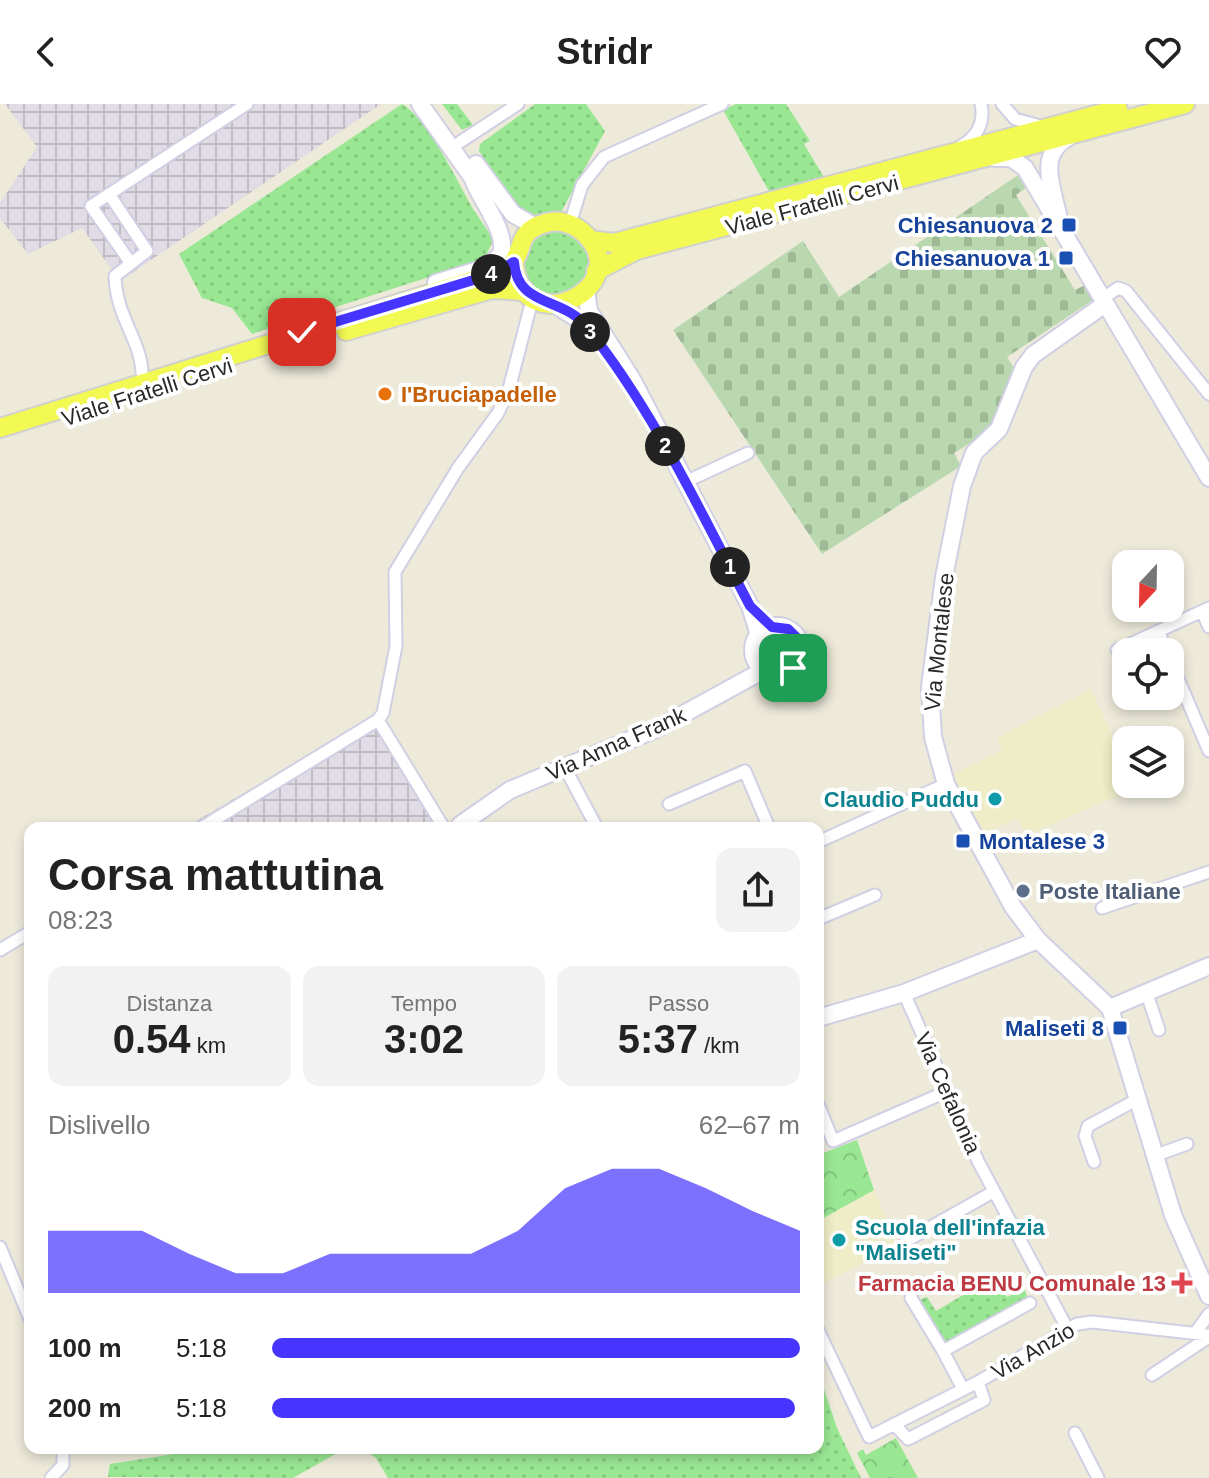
<!DOCTYPE html>
<html lang="it">
<head>
<meta charset="utf-8">
<style>
  :root { --surface:#fff; --page:#f2f2f2; --text:#222; --muted:#767676; --accent:#4635ff }
  body { margin:0; font-family:Helvetica,sans-serif; background:var(--page); color:var(--text); height:100vh; display:flex; flex-direction:column; font-size:30px; white-space:nowrap }
  * { box-sizing:border-box; margin:0 }
  p { font-size:26px; color:var(--muted) }
  .icon { flex:none; width:44px; height:44px; fill:none; stroke:currentColor; stroke-width:2; stroke-linecap:round; stroke-linejoin:round }
  .map { position:relative; flex:1; overflow:hidden }
  .panel { position:absolute; left:24px; top:718px; width:800px; height:632px; display:flex; flex-direction:column; background:var(--surface); border-radius:16px; box-shadow:0 4px 12px #0003 }
  .panel>* { flex:none }
  .needle { width:52px; rotate:202deg }
  .controls { position:absolute; left:1112px; top:446px; display:grid; gap:16px }
  .controls a { display:grid; place-items:center; width:72px; height:72px; border-radius:16px; background:var(--surface); box-shadow:0 4px 12px #0003; font-size:40px }
  .pin { position:absolute; display:grid; place-items:center; width:68px; height:68px; color:#fff; margin:-34px; border-radius:16px; box-shadow:0 4px 12px #0006 }
  .km { position:absolute; width:40px; height:40px; margin:-20px; border-radius:50%; background:#222; color:#fff; font-size:22px; line-height:40px; text-align:center }
  .round { display:grid; place-items:center; flex:none; width:84px; height:84px; border-radius:16px; background:var(--page) }
  .overview { display:flex; align-items:center; justify-content:space-between; height:136px; padding:0 24px }
  h1 { font-size:44px; font-weight:700; line-height:60px }
  .metrics { display:grid; grid-template-columns:repeat(3,1fr); gap:12px; height:136px; padding:8px 24px }
  .metrics div { display:grid; align-content:center; border-radius:16px; background:var(--page); text-align:center }
  .metrics b { font-size:40px; font-weight:700 }
  .metrics small { font-size:22px; font-weight:400 }
  .metrics p { font-size:22px }
  .chart { height:224px; padding:16px 24px }
  .chart p { display:flex; justify-content:space-between }
  .chart svg { width:100%; height:144px; margin-top:8px; fill:var(--accent); opacity:.7 }
  ul { padding:0 24px; list-style:none; font-size:26px }
  li { display:grid; grid-template-columns:128px 96px 1fr; align-items:center; height:60px }
  li i { height:20px; border-radius:10px; background:var(--accent) }
  header { display:flex; justify-content:space-between; align-items:center; height:104px; padding:0 24px; background:var(--surface); font-size:36px; font-weight:700 }
  .map>svg:first-child { display:block }
  .industrial { fill:url(#industrial-grid) }
  .education { fill:#efedc8 }
  .grass { fill:url(#grass-dots) }
  .cemetery { fill:url(#cemetery-stones) }
  .park { fill:url(#park-crowns) }
  .lines { fill:none; stroke-linecap:round; stroke-linejoin:round }
  .street-casing { stroke:#d1cfe3; stroke-width:15 }
  .secondary-casing { stroke:#d1cfe3; stroke-width:20 }
  .primary-casing { stroke:#d0d0d0; stroke-width:22 }
  .street { stroke:#fff; stroke-width:11 }
  .secondary { stroke:#fff; stroke-width:16 }
  .primary { stroke:#f2f953; stroke-width:18 }
  .route-casing { stroke:#fff; stroke-width:16 }
  .route { stroke:#4635ff; stroke-width:10 }
  .transit-dot { fill:#1a4fb4; stroke:#fff; stroke-width:3 }
  .food-dot { fill:#e8710a; stroke:#fff; stroke-width:3 }
  .culture-dot { fill:#0f9aa8; stroke:#fff; stroke-width:3 }
  .service-dot { fill:#5c6f8a; stroke:#fff; stroke-width:3 }
  .health-dot { fill:#e0444e; stroke:#fff; stroke-width:3 }
  .labels { text-anchor:middle; dominant-baseline:central; stroke-width:8; stroke-linejoin:round; paint-order:stroke }
  .street-label { font-size:22px; fill:#292929; stroke:#fff }
  .transit-label { font-size:22px; font-weight:bold; fill:#164399; stroke:#fff; text-anchor:end }
  .food-label { font-size:22px; font-weight:bold; fill:#c56008; stroke:#fff; text-anchor:start }
  .culture-label { font-size:22px; font-weight:bold; fill:#0d838f; stroke:#fff; text-anchor:end }
  .service-label { font-size:22px; font-weight:bold; fill:#4e5e75; stroke:#fff; text-anchor:start }
  .health-label { font-size:22px; font-weight:bold; fill:#be3a42; stroke:#fff; text-anchor:end }
</style>
</head>
<body>
<header><svg class="icon" aria-label="back" viewBox="0 0 24 24"><path d="M15 5l-7 7 7 7"/></svg>Stridr<svg class="icon" aria-label="heart" viewBox="0 0 24 24"><path d="M12 20l-8-8c-3-5 5-10 8-4 3-6 11-1 8 4z"/></svg></header>
<div class="map">
<svg width="1209" height="1374" viewBox="0 0 1209 1374">
  <defs>
    <pattern id="industrial-grid" width="8" height="8" patternUnits="userSpaceOnUse" patternTransform="scale(2)"><rect width="8" height="8" fill="#e0dbe4"/><path d="M0 4h8M4 0v8" fill="none" stroke="#c0bcc4"/></pattern>
    <pattern id="grass-dots" width="8" height="8" patternUnits="userSpaceOnUse" patternTransform="scale(2)"><rect width="8" height="8" fill="#99e793"/><path d="M2 2h.1M6 6h.1" fill="none" stroke="#84c67f" stroke-width="1.8" stroke-linecap="round"/></pattern>
    <pattern id="cemetery-stones" width="16" height="16" patternUnits="userSpaceOnUse" patternTransform="scale(2)"><rect width="16" height="16" fill="#b9d8b0"/><path d="M2 7V4a2 2 0 0 1 4 0v3zM10 15v-3a2 2 0 0 1 4 0v3z" fill="#9fb997"/></pattern>
    <pattern id="park-crowns" width="20" height="18" patternUnits="userSpaceOnUse" patternTransform="scale(2)"><rect width="20" height="18" fill="#99e793"/><path d="M2 6a3 3 0 1 1 6 0M12 15a3 3 0 1 1 6 0" fill="none" stroke="#84c67f"/></pattern>
  </defs>
  <rect width="100%" height="100%" fill="#edeada"/>
  <path class="industrial" d="M5,0H381L120,177L82,124L28,150L0,114V99L37,43Z
    M380,609L449,724H184Z"/>
  <path class="education" d="M1091,585L1126,660V680L1137,683L1026,732L1018,714L978,732L953,670L1002,646L997,634L1002,631Z
    M874,1086L897,1142L818,1182V1117Z"/>
  <path class="grass" d="M402,0C428,15 457,77 473,105C480,116 488,125 493,137L486,151L476,158L252,230L232,204L202,194L179,150Z
    M442,0H457L473,21L462,26Z
    M535,0H586L605,27L560,110L534,111L519,106L479,47L480,40Z
    M736,0H786L810,37L804,40L825,75L770,89L723,6Z
    M522 159a33 33 0 1 1 66 0a33 33 0 1 1-66 0Z
    M994,1173L1007,1193L1024,1185L1029,1196L945,1243L916,1197L927,1193L936,1207Z
    M818,1267L837,1324L861,1374H388L376,1354L361,1344H818Z
    M180,1344H346L293,1374L108,1373L110,1360L180,1349Z"/>
  <path class="cemetery" d="M1018,71L1026,84L1016,91L1075,186L1085,181L1093,196L1007,253L1014,264L988,328L954,349L961,362L822,450L673,226L803,137L839,193Z"/>
  <path class="park" d="M857,1036L874,1086L818,1117V1051Z
    M896,1334L918,1374H870L857,1349L863,1345L866,1351Z"/>
  <g class="lines">
    <defs>
      <path id="street" d="M1002,0L1015,15L1040,22
        M460,38L518,0
        M961,42C977,33 985,19 981,0
        M109,90L147,147L115,172C116,213 141,236 142,269
        M570,120L582,81L604,53L722,0
        M130,158L91,102L247,0
        M1102,195L1118,184L1126,187L1209,290
        M685,378L748,349
        M1202,507L1209,523
        M1158,527L1167,548
        M1117,546L1209,504
        M1170,556L1209,647
        M378,616L444,724
        M565,664L597,724
        M669,700L745,667L769,724
        M201,724L378,616L383,609L396,542L395,468L458,364L498,309L509,285L530,204
        M818,738L946,680
        M1102,804L1209,768
        M818,815L875,791
        M0,846L30,828
        M1146,887L1159,926
        M904,889L978,1057L1067,1224
        M818,1000L833,1037L948,987
        M1154,1052L1187,1040
        M1094,1058L1085,1032L1088,1022L1138,995
        M906,1137L993,1088
        M0,1143L30,1215
        M911,1194L943,1247
        M818,1226L869,1333L978,1278L1077,1220L1093,1218L1209,1231
        M1196,1228L1209,1210
        M1152,1271L1209,1233
        M963,1285L943,1247L1030,1199
        M894,1320L908,1335L984,1296L978,1278
        M1075,1329L1098,1374
        M51,1374L63,1361V1344"/>
      <path id="secondary" d="M420,0L477,80
        M994,54H1011L1025,64L1209,374
        M476,60L513,110L536,123
        M1058,111C1052,81 1037,50 1069,33
        M436,179L485,164L501,151C508,127 481,98 472,73
        M586,187L589,207L633,277L750,502L759,531
        M554,200L581,217L595,234
        M1105,200L1033,251L1024,263L999,325L974,349L962,382L944,473L930,583L933,633L946,680L1013,803L1038,836L1110,904L1173,1111L1209,1192
        M753 546a24 24 0 1 1 48 0a24 24 0 1 1-48 0Z
        M460,721L510,686L656,625L764,566
        M1110,904L1209,862
        M818,914L904,889L1038,836"/>
      <path id="primary" d="M590,136L614,139L1118,5
        M596,167L637,146L1185,0
        M346,227L492,185L525,187
        M0,324L490,171C496,168 507,164 512,159C525,146 515,127 546,119C560,115 575,120 586,131C637,184 520,241 514,158"/>
    </defs>
    <use href="#street" class="street-casing"/>
    <use href="#secondary" class="secondary-casing"/>
    <use href="#primary" class="primary-casing"/>
    <use href="#street" class="street"/>
    <use href="#secondary" class="secondary"/>
    <use href="#primary" class="primary"/>
  </g>
  <g class="lines">
    <defs>
      <path id="route" d="M302,228L490,171L514,158C517,203 563,193 586,222C654,307 700,407 750,502L772,523L788,525L799,536L801,551L793,564"/>
    </defs>
    <use href="#route" class="route-casing"/>
    <use href="#route" class="route"/>
  </g>
  <g class="transit-dot">
    <rect x="1061" y="113" width="16" height="16" rx="4"/>
    <rect x="1058" y="146" width="16" height="16" rx="4"/>
    <rect x="955" y="729" width="16" height="16" rx="4"/>
    <rect x="1112" y="916" width="16" height="16" rx="4"/>
  </g>
  <circle class="food-dot" cx="385" cy="290" r="8"/>
  <g class="culture-dot">
    <circle cx="995" cy="695" r="8"/>
    <circle cx="839" cy="1136" r="8"/>
  </g>
  <circle class="service-dot" cx="1023" cy="787" r="8"/>
  <path class="health-dot" d="M1178 1167h8v8h8v8h-8v8h-8v-8h-8v-8h8z"/>
  <g class="labels">
    <g class="street-label">
      <text transform="translate(812 101) rotate(-15)">Viale Fratelli Cervi</text>
      <text transform="translate(147 288) rotate(-18)">Viale Fratelli Cervi</text>
      <text transform="translate(939 538) rotate(-84)">Via Montalese</text>
      <text transform="translate(616 640) rotate(-24)">Via Anna Frank</text>
      <text transform="translate(948 989) rotate(66)">Via Cefalonia</text>
      <text transform="translate(1033 1247) rotate(-30)">Via Anzio</text>
    </g>
    <g class="transit-label">
      <text x="1053" y="121">Chiesanuova 2</text>
      <text x="1050" y="154">Chiesanuova 1</text>
      <text x="979" y="737" text-anchor="start">Montalese 3</text>
      <text x="1104" y="924">Maliseti 8</text>
    </g>
    <g class="food-label">
      <text x="401" y="290">I'Bruciapadelle</text>
    </g>
    <g class="culture-label">
      <text x="979" y="695">Claudio Puddu</text>
      <text x="855" y="1123" text-anchor="start">Scuola dell'infazia<tspan x="855" dy="25">"Maliseti"</tspan></text>
    </g>
    <g class="service-label">
      <text x="1039" y="787">Poste Italiane</text>
    </g>
    <g class="health-label">
      <text x="1166" y="1179">Farmacia BENU Comunale 13</text>
    </g>
  </g>
</svg>
<div class="controls">
<a><svg class="needle" viewBox="-14 -14 28 28"><path d="M0-13l5 13h-10z" fill="#e53935"/><path d="M0 13l5-13h-10z" fill="#767676"/></svg></a>
<a><svg class="icon" aria-label="locate" viewBox="0 0 24 24"><circle cx="12" cy="12" r="6"/><path d="M12 2v4M12 18v4M2 12h4M18 12h4"/></svg></a>
<a><svg class="icon" aria-label="layers" viewBox="0 0 24 24"><path d="M12 4l9 5-9 5-9-5zM3 14l9 5 9-5"/></svg></a>
</div>
<div class="pin" style="left:793px;top:564px;background:#1e9e55"><svg class="icon" aria-label="arrive" viewBox="0 0 24 24"><path d="M6 21V4h12l-3 4 3 4H6"/></svg></div>
<div class="pin" style="left:302px;top:228px;background:#d93025"><svg class="icon" aria-label="check" viewBox="0 0 24 24"><path d="M5 12l5 5 9-10"/></svg></div>
<b class="km" style="left:730px;top:463px">1</b>
<b class="km" style="left:665px;top:342px">2</b>
<b class="km" style="left:590px;top:228px">3</b>
<b class="km" style="left:491px;top:170px">4</b>
<section class="panel">
<div class="overview"><div><h1>Corsa mattutina</h1><p>08:23</p></div><a class="round"><svg class="icon" aria-label="share" viewBox="0 0 24 24"><path d="M12 15V3M7 8l5-5 5 5M5 13v7h14v-7"/></svg></a></div>
<div class="metrics">
<div><p>Distanza</p><b>0.54<small> km</small></b></div>
<div><p>Tempo</p><b>3:02</b></div>
<div><p>Passo</p><b>5:37<small> /km</small></b></div>
</div>
<div class="chart"><p><span>Dislivello</span>62–67 m</p>
<svg viewBox="0 0 160 44" preserveAspectRatio="none"><path d="M0 44V25L10 25L20 25L30 32L40 38L50 38L60 32L70 32L80 32L90 32L100 25L110 12L120 6L130 6L140 12L150 19L160 25V44z"/></svg>
</div>
<ul>
<li><b>100 m</b>5:18<i style="width:100%"></i></li>
<li><b>200 m</b>5:18<i style="width:99%"></i></li>
</ul>
</section>
</div>
</body>
</html>
